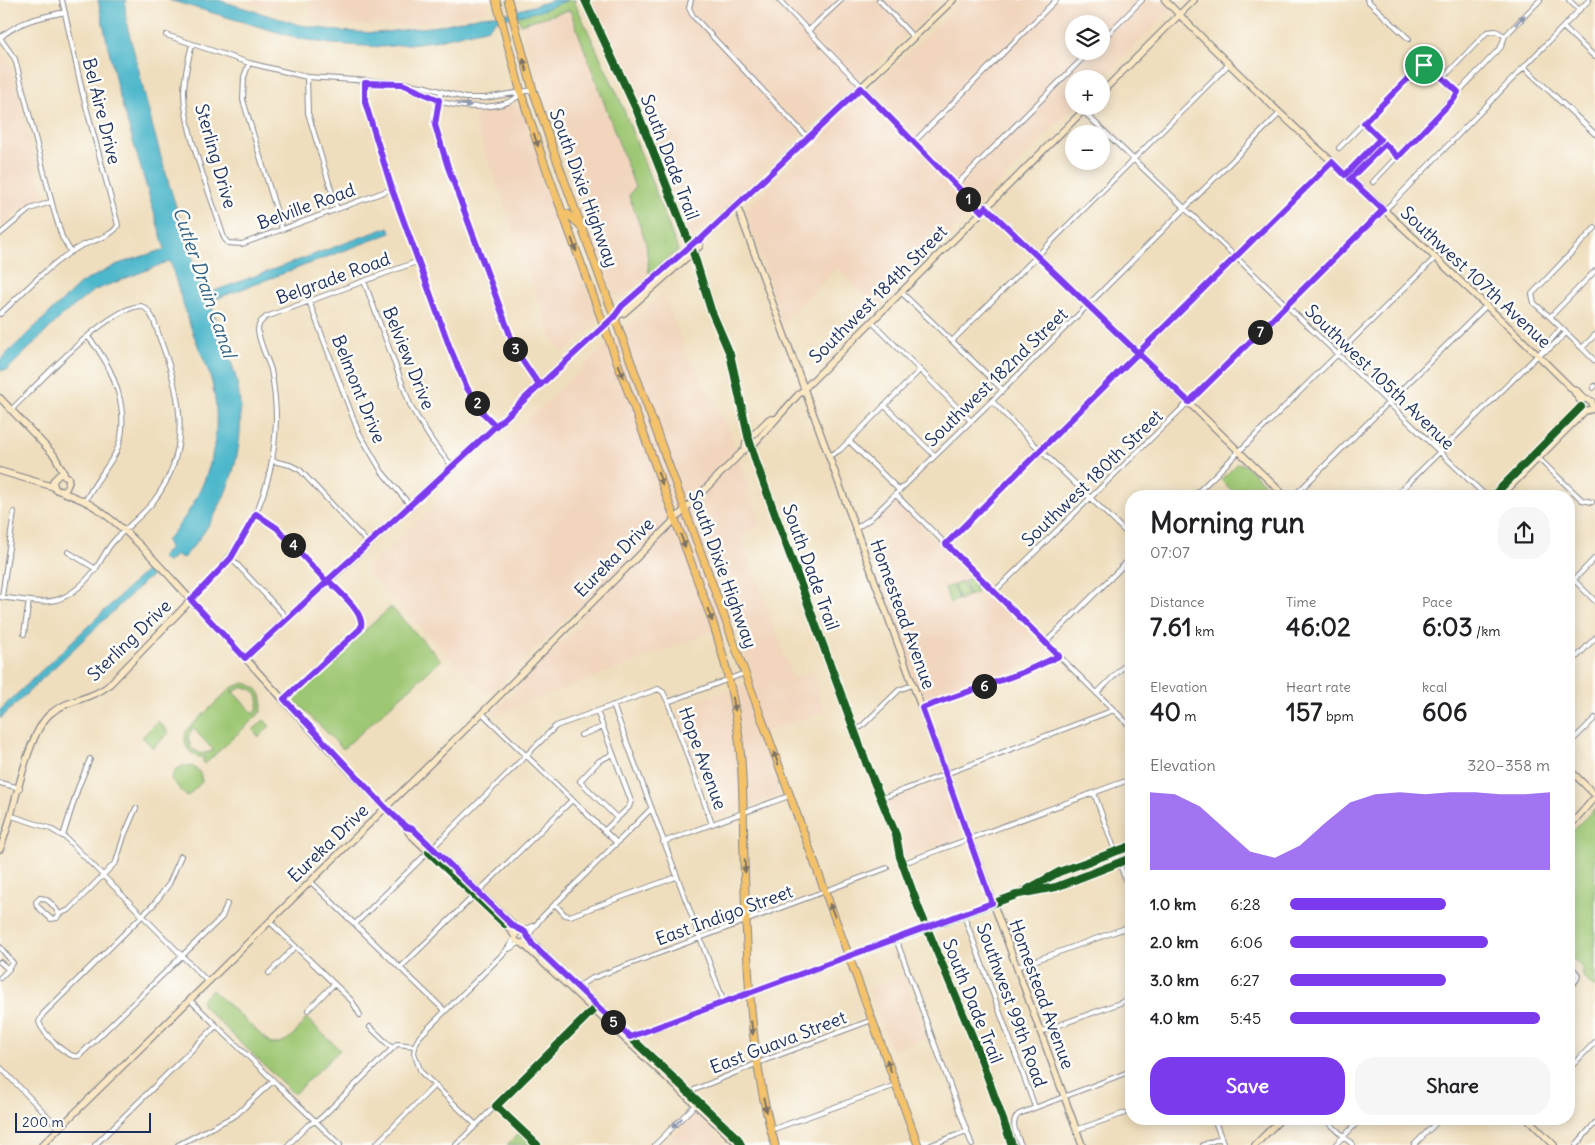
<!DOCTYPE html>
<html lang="en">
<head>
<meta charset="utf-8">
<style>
  :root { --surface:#fff; --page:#f6f6f6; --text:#202124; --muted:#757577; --accent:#7c3aed }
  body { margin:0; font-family:Delius,sans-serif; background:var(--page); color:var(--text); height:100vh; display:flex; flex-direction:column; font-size:19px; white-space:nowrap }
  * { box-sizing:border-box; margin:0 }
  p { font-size:16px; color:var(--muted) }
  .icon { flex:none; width:28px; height:28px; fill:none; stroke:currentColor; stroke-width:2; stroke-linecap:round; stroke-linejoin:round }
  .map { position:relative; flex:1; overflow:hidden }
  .sheet { position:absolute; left:1125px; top:490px; width:450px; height:635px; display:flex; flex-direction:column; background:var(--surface); border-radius:20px; box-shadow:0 2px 12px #0003 }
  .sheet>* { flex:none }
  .tools { position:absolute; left:1065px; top:15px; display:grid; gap:10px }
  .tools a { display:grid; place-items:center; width:45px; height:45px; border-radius:50%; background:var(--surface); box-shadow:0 2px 12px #0003; font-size:25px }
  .scale { position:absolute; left:15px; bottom:12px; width:136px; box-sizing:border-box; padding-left:5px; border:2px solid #1b2f5e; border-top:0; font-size:14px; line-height:18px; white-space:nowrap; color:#1b2f5e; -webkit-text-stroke:4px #fdfcf7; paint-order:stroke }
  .pin { position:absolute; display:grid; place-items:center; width:42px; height:42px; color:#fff; margin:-21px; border:2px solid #fff; border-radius:50%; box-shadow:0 1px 5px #0007 }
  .km { position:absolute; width:25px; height:25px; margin:-12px; border-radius:50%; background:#222; color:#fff; font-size:14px; line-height:25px; text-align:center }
  .round { display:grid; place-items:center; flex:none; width:52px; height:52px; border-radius:20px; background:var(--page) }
  .summary { display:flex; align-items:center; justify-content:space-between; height:85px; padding:0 25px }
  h1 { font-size:28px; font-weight:700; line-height:38px }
  .figures { display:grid; grid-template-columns:repeat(3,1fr); gap:8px; height:85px; padding:5px 25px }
  .figures div { display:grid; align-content:center }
  .figures b { font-size:25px; font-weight:700 }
  .figures small { font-size:14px; font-weight:400 }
  .figures p { font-size:14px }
  .chart { height:140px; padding:10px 25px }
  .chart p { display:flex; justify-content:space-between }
  .chart svg { width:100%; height:90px; margin-top:5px; fill:var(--accent); opacity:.7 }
  .action { display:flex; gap:10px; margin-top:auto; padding:10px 25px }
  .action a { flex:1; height:58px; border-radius:20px; background:var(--accent); color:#fff; font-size:20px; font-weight:700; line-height:58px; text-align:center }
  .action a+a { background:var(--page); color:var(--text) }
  ul { padding:0 25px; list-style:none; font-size:16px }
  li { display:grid; grid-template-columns:80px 60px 1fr; align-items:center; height:38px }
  li i { height:12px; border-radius:6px; background:var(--accent) }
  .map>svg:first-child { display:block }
  .built { fill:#f1d5bd; fill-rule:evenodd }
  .green { fill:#9ec773; stroke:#5c7b68; fill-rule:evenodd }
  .water { fill:#4eb7cb; stroke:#347394 }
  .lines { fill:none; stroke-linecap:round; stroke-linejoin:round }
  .street-casing { stroke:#85868e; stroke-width:6 }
  .secondary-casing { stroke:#85868e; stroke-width:8 }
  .highway-casing { stroke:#85868e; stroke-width:9 }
  .street { stroke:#fff; stroke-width:4 }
  .secondary { stroke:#fae7c3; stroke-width:5.5 }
  .highway { stroke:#f3c26a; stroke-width:7 }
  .cycleway-casing { stroke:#fdfcf7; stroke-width:11 }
  .cycleway { stroke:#1b5e20; stroke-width:8 }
  .oneway { fill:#8d97ae }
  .oneway2 { fill:#7c7163 }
  .route-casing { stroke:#fff; stroke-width:10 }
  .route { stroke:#7c3aed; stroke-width:6 }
  .labels { text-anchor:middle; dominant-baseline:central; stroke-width:5; stroke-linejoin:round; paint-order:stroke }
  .street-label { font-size:18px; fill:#1b2f5e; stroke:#fdfcf7 }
  .water-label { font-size:19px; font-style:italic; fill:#2d5f84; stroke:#fdfcf7 }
</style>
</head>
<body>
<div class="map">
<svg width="1595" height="1145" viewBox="0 0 1595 1145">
  <rect width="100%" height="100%" fill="#fdfcf7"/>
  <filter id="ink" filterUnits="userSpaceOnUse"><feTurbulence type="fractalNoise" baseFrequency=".02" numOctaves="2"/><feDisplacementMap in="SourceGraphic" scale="10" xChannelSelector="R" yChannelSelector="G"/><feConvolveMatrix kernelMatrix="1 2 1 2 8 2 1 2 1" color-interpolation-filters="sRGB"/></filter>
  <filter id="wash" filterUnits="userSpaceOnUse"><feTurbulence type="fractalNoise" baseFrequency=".0096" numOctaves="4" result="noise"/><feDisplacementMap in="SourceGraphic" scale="20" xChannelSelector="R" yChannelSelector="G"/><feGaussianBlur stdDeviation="1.12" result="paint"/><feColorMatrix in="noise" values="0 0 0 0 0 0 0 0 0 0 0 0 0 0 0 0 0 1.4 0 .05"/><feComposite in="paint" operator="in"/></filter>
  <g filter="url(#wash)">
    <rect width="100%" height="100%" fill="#efdebd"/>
    <path class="built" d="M243,0H279L282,13Z
      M309,0H488L489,5L486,12L411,26L323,24L312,21Z
      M943,0L688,242L631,85L606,38L590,1Z
      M963,0H1181L1101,80L1074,79L1075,106L876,308L838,268L782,322L745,210ZM1074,24H1101V51H1074Z
      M570,10L635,188L629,196L646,242L649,273L622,298L614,295L587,223L588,215L520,24Z
      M0,51L11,66L43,194L39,200L20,210L0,227Z
      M522,104L599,321L564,353L552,339L475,124L476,108Z
      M663,293L688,356L729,429L761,525L741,536L793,678L813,671L824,712L758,734L781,794L715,819L676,708L755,681L735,623L497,715L493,712L584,620L574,610L488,696L366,570Z
      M892,504L901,506L1048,651L1042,659L925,703L915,684L873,561L887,547L877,519Z
      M938,783L944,785L961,835L959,838L905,857L885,803Z
      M904,975L927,1037L891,1051L868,989Z
      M694,1114L727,1145H663Z"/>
    <path class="green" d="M568,0H576L574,1L620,100L678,250L652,273H649L646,242L629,196L635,187L570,10L520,24L518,16Z
      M1238,463L1245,465L1277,496H1237L1221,480Z
      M972,578L977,593L969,596L964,581Z
      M962,582L968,596L959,600L954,585Z
      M953,585L958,600L950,603L945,588Z
      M391,607L441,660L343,749L291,697Z
      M244,683C260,686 266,699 260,713L205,764L202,761L205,758C190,757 182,746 186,731L231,688ZM243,687C258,689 263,702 254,714L233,692L231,693ZM193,728L213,750V751L201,754L191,748L188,737Z
      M264,720L270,726L259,737L253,730Z
      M158,721L169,733L153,748L142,737Z
      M183,766C195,765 201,770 202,782L187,797L171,779L175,770Z
      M1595,808V988L1583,977L1582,968L1569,955V834Z
      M212,990L271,1044C288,1044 298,1032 306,1018L340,1050L294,1094L203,1006L201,1000Z
      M519,1133L533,1145H507Z"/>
    <path class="water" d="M98,0H126C122,19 135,51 139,71C156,146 179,221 206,294L389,227L391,233L210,301C217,326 228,349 235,374C252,441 229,509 183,558L176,555L167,563L161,557L170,549L166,541C205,498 226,441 212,383C209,370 204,360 199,348C187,320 179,290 170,261L93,291L64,314L7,370H0V360L81,283L118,264L165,249L118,91Z
      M169,0H218L300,25L339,31L376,33L438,26L481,16L505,14L554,0H568L540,11L495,21L489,28L472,32L434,41L383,47L332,44L301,39Z
      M149,568L155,574L145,581L0,719V710Z"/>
  </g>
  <g filter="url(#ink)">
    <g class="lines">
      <defs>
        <path id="street" d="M691,0L689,8L693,16L808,138
          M779,0L982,212
          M879,0L914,38
          M1367,0L1409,39
          M1569,0L1579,10
          M1563,27L1595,57
          M808,31L841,0
          M166,35L249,63L307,77L402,83L422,86L465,98H485L533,90
          M0,38L15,59L54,211L62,237L71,252
          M0,38C20,20 40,18 65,12
          M1101,41L1142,0
          M192,44C188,61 184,76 184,93C185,134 212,198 224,238L228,243L242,244L392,189
          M249,63L244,77L243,100L282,229
          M1524,67L1595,134
          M307,77L308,113L337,209
          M1443,78L1457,93
          M365,83V102L392,189L450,348L467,388L484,414L496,426
          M407,85C420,91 432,99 446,103C467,108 507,111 521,93
          M441,92L435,120L448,167L516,351L539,385
          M1083,111L1486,496
          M1364,123L1398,157
          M914,142L1056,0
          M1339,148L1418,68L1429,66L1443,78L1487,32L1496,31L1505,36
          M1345,175L1380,139
          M1350,179L1385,144
          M1373,182L1501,47L1505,36L1540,0
          M955,186L1090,51
          M0,234L30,209L51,202
          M1595,271L1550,317L1582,348L1595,335
          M364,281L411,407L432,441L452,466
          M901,292L1003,390
          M309,301L358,431L382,472L410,505
          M0,314C25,291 49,264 79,247C90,241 113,237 118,225L83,95L62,0
          M1550,317L1534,303L1532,294L1595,228
          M872,322L971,421
          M952,341L1229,64
          M1582,348L1595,361
          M1538,355L1549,349L1566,333
          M1593,388L1595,386
          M992,401L1034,444L1131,537
          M884,405L935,456
          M849,441L899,490
          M829,456L840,450L920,370
          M1538,458L1582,500L1592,502
          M273,461L290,465L300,470L369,544
          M895,494L1131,727
          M1194,496L1435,258
          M1294,496L1486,306
          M1395,496L1538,355L1561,328
          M85,502C93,484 107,469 116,452C133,415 113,365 88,337
          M256,514L277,527L327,582
          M855,529L870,519L1003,390L1280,113
          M946,544L1332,163
          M68,552L96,569
          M231,558L287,618
          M1569,575L1595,601
          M1569,585L1595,558
          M994,592L1392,203L1589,0
          M0,597C44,603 63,610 94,571C101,562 105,551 113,542C125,528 141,517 153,502C192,452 182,399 162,344C157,333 154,310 141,306C107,307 37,385 11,410
          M2,597L14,512
          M191,600C245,546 274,498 276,419C276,403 274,386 271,370C267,357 259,343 258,330C258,324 261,321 266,317L419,261
          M24,634L29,601
          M1046,642L1131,558
          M1569,665L1595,638
          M1097,693L1131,659
          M284,699L362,627L360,615L328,580
          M668,702L745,673
          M613,705L724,1002
          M922,708L1024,672L1059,655
          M597,711L631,801L629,807L604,831
          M482,713L617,843
          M861,727L899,690L912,685
          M581,735L603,727
          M1569,744L1595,718
          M613,754L599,761L580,781L617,818
          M0,783L20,788
          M1094,793L1131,895
          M885,797L1114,710
          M12,816L49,828L66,838L208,982
          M63,836L78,788L90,759
          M663,842L789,796
          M181,856L169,884L154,904L43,1014L39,1022C43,1033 67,1059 79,1056L222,917L227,904
          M909,861L1131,779
          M310,881L445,1011
          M40,898C47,897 56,908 59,914L57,918L51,919L37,906L36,902Z
          M555,904L565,915L570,916L676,877
          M963,913L1035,1107
          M59,914L69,910L116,862L124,836L136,808
          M269,921L352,1001L360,1015
          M355,924L556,726L658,689L663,692L668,702L712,824
          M522,931L537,924
          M528,936L542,917L651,809
          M896,939L972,1145
          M0,947L13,963L7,968L0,962
          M509,949L519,943
          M1569,964L1578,975L1577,979L1569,988
          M1017,967L1131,926
          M400,968L572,800
          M269,973L295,947
          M0,978L9,969
          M573,990L590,979L887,868
          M190,1000L340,1145
          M308,1010L334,984
          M370,1027L392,1048
          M1040,1032L1131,999
          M0,1067L59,1128
          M1569,1069L1595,1042
          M694,1090L763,1061L872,1020
          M496,1106L537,1145
          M1214,1119L1224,1145
          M1325,1119L1353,1145
          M476,1125L421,1072L414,1053L416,1043L420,1036L505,952L515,938
          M771,1130L896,1085
          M1076,1130L1125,1113
          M95,1145L216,1026
          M178,1145L236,1115L273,1081
          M288,1145L308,1125L321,1118L397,1044L415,1046
          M375,1145L434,1086
          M456,1145L593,1009
          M655,1145L697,1103
          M931,1145L967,1131
          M1021,1145C1017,1135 1009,1122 1019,1114L1131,1071
          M1203,1145L1221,1138
          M1335,1145L1361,1119
          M1414,1145L1440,1119
          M1576,1145L1595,1123"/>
        <path id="secondary" d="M1165,0C1296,135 1440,256 1573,390L1577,391L1585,399L1592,401L1593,409L1585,411
          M1101,93L1194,0
          M737,206L1082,1145
          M987,207L1285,496
          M614,317L624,313L700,246V240
          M1573,390L1581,402
          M0,398L54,455L65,475
          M775,419H769L746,442L745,449L752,446L797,396L1088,106
          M0,471L54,487
          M61,491L66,489L69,482L68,477L60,474L53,481L55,489C68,495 81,498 93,506C137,535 171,580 207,617C273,687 336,761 406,827L409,833L510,929L515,937
          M1493,496L1581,407
          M1501,496L1585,411
          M245,658L614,317L622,306L695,241L700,240L953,0
          M1569,769L1595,795
          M406,827L413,829L520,931
          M1569,827L1595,797
          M0,849C15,814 25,736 50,714C67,699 91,700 108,686L191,600
          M1023,891L1059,872L1131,846
          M515 937a6 6 0 1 1 12 0a6 6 0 1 1-12 0Z
          M528,938L738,1139L741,1145
          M523,944L739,1145
          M625,1039L992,903L1019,894L1056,887L1131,858
          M1528,1119L1554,1145
          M42,1145L482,713L745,449
          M1255,1145L1281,1119"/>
        <path id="highway" d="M496,0L521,93L542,157L712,620C726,662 736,705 740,749C744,786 743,823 744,859C747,956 748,1052 775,1145
          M508,0L533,90L554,152L918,1145
          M563,214H568L580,225"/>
      </defs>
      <use href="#street" class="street-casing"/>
      <use href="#secondary" class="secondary-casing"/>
      <use href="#highway" class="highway-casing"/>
      <use href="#street" class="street"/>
      <use href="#secondary" class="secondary"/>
      <use href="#highway" class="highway"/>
      <defs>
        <path id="cycleway" d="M585,0L637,111L694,255L711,310L730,354L748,436L757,465L867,765L896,835L900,857L919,909L976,1045L1012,1145
          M1493,496L1581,407
          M429,852L505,924
          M1028,889L1059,872L1131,846
          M537,949L738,1139L741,1145
          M849,956L1019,894L1056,887L1131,858
          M537,1145L496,1106L597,1006"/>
      </defs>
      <use href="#cycleway" class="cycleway-casing"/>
      <use href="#cycleway" class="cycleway"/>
    </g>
    <defs><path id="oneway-solid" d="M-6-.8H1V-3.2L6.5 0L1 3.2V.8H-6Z" transform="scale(1.25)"/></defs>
    <g class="oneway">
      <use href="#oneway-solid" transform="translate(1520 20) rotate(-46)"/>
      <use href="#oneway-solid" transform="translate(464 105) rotate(5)"/>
      <use href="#oneway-solid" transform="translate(677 1123) rotate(135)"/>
    </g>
    <g class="oneway2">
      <use href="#oneway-solid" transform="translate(525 65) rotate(-106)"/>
      <use href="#oneway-solid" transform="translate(536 140) rotate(71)"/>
      <use href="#oneway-solid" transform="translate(574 245) rotate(70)"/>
      <use href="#oneway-solid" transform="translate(621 371) rotate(70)"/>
      <use href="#oneway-solid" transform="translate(660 478) rotate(70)"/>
      <use href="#oneway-solid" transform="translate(683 541) rotate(70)"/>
      <use href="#oneway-solid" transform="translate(710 615) rotate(70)"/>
      <use href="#oneway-solid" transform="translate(734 704) rotate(80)"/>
      <use href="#oneway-solid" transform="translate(776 758) rotate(-110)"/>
      <use href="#oneway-solid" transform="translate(745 866) rotate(88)"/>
      <use href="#oneway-solid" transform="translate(832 910) rotate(-111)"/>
      <use href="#oneway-solid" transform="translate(752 1028) rotate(83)"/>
      <use href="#oneway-solid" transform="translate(889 1066) rotate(-110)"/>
      <use href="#oneway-solid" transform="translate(765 1105) rotate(78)"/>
    </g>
  </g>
  <g class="lines" filter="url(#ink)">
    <defs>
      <path id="route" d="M1424,65L1416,70L1364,123L1380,139L1345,175L1332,162L1138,353L986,207L982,212L861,88L700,240L696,241L622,306L614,317L496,426L484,414L467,388L450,348L392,189L365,102V83L402,84L439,100L435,125L448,167L516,351L539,385C470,451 399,516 328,580L327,582L245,658L191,600L231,558L256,514L277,528L327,582L328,580C338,591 368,615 360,629L284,699L385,807L406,827L413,829L513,926L525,932L533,945L630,1037L992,903L922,708L1024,672L1059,656L946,544L1138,353L1189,402L1383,210L1350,179L1385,144L1398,157L1454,99L1458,92L1431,67L1424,65"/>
    </defs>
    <use href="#route" class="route-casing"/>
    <use href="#route" class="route"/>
  </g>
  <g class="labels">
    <g class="street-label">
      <text transform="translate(102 111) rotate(76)">Bel Aire Drive</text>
      <text transform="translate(216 156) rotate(74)">Sterling Drive</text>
      <text transform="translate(670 157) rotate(69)">South Dade Trail</text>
      <text transform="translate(584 188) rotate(70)">South Dixie Highway</text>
      <text transform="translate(306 206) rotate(-20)">Belville Road</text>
      <text transform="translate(1476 277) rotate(43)">Southwest 107th Avenue</text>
      <text transform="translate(333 278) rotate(-20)">Belgrade Road</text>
      <text transform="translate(878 294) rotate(-45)">Southwest 184th Street</text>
      <text transform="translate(409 358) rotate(68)">Belview Drive</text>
      <text transform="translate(996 377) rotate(-44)">Southwest 182nd Street</text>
      <text transform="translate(1380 377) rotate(44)">Southwest 105th Avenue</text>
      <text transform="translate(359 389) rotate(68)">Belmont Drive</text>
      <text transform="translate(1092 478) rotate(-44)">Southwest 180th Street</text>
      <text transform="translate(614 557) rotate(-45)">Eureka Drive</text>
      <text transform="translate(811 567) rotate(70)">South Dade Trail</text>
      <text transform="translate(723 569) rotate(70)">South Dixie Highway</text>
      <text transform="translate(903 614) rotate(70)">Homestead Avenue</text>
      <text transform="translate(129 640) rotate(-44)">Sterling Drive</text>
      <text transform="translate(703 758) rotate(70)">Hope Avenue</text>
      <text transform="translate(328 843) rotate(-44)">Eureka Drive</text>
      <text transform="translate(724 915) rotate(-20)">East Indigo Street</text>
      <text transform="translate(1042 994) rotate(70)">Homestead Avenue</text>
      <text transform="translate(973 1001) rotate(68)">South Dade Trail</text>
      <text transform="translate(1012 1005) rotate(70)">Southwest 99th Road</text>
      <text transform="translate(778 1042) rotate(-21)">East Guava Street</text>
    </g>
    <g class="water-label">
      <text transform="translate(205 282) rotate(71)">Cutler Drain Canal</text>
    </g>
  </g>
</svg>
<div class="tools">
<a><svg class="icon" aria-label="layers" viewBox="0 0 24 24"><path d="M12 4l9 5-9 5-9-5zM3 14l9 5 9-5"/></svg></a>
<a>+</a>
<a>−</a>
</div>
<div class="scale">200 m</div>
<div class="pin" style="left:1424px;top:65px;background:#1e9e55"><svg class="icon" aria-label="arrive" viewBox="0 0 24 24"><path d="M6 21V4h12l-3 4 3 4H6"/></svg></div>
<b class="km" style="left:968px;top:199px">1</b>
<b class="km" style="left:477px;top:403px">2</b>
<b class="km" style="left:515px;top:349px">3</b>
<b class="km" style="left:293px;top:545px">4</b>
<b class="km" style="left:613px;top:1022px">5</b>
<b class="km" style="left:984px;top:686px">6</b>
<b class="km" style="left:1260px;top:332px">7</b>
<section class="sheet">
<div class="summary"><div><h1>Morning run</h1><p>07:07</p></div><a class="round"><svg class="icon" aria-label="share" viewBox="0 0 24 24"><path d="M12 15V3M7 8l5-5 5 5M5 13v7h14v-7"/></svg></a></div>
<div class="figures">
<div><p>Distance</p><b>7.61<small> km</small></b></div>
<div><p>Time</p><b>46:02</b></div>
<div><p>Pace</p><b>6:03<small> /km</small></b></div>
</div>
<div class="figures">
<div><p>Elevation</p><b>40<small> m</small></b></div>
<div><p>Heart rate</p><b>157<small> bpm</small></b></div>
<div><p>kcal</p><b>606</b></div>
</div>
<div class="chart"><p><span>Elevation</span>320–358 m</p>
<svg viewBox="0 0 160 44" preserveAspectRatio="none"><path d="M0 44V6L10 7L20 13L30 24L40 35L50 38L60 32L70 21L80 11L90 7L100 6L110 7L120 6L130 6L140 7L150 7L160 6V44z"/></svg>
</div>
<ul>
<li><b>1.0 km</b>6:28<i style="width:60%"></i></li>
<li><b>2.0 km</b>6:06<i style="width:76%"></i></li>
<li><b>3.0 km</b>6:27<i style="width:60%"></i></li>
<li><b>4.0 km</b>5:45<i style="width:96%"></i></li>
</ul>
<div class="action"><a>Save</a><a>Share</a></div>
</section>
</div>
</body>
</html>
